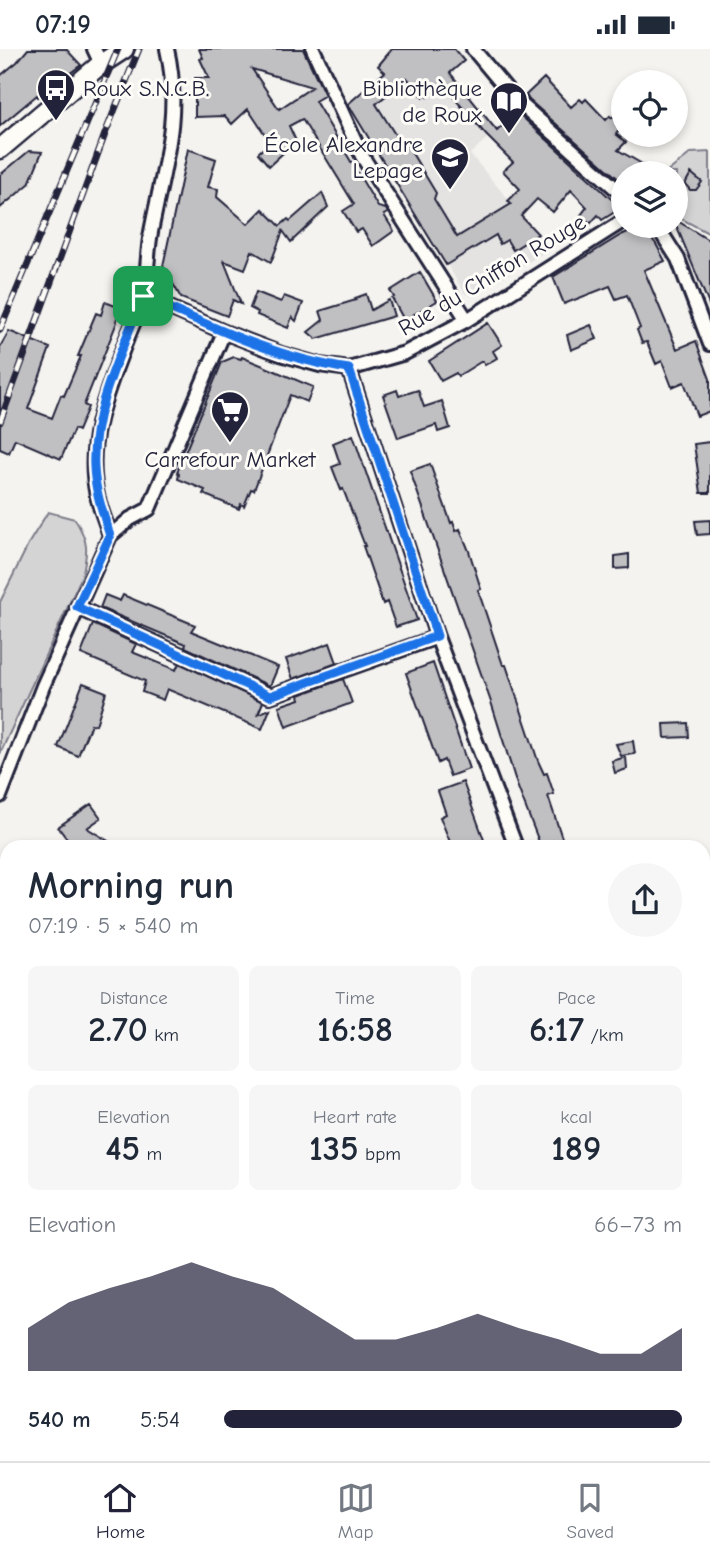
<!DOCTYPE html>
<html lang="en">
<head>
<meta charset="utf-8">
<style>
  :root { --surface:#fff; --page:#f6f6f7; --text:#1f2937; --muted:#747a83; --line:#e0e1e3; --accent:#22223b }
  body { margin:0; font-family:"Comic Neue",sans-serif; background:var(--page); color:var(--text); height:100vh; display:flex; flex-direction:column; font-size:26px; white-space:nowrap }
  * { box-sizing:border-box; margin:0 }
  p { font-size:23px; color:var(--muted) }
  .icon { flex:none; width:38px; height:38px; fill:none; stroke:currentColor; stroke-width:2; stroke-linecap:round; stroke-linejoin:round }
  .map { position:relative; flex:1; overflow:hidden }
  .details { position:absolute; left:0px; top:791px; width:710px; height:621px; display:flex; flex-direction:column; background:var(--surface); border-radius:21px 21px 0 0; box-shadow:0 4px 10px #0003 }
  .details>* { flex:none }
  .controls { position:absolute; left:611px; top:21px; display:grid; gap:14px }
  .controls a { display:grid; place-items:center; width:77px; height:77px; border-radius:50%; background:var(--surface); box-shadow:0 4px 10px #0003; font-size:35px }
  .pin { position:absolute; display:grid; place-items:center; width:60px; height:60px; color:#fff; margin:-30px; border-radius:14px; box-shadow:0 4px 10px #0006 }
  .round { display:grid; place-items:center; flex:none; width:74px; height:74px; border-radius:37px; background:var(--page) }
  .summary { display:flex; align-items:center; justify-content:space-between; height:119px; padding:0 28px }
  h1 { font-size:38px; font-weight:800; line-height:52px }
  .stats { display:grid; grid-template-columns:repeat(3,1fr); gap:10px; height:119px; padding:7px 28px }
  .stats div { display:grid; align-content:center; border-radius:10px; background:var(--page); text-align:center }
  .stats b { font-size:35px; font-weight:800 }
  .stats small { font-size:19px; font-weight:400 }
  .stats p { font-size:19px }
  .chart { height:196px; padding:14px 28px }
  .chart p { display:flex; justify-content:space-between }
  .chart svg { width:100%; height:126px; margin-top:7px; fill:var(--accent); opacity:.7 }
  ul { padding:0 28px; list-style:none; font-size:23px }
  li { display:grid; grid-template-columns:112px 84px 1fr; align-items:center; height:52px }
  li i { height:18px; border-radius:9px; background:var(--accent) }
  .status { display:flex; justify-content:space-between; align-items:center; height:49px; padding:0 35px; background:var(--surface); direction:ltr }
  .status svg { height:19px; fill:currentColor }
  .dock { display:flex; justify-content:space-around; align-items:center; height:98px; border-top:2px solid var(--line); background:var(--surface); font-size:19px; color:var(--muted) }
  .dock a { display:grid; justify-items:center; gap:4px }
  .dock .current { color:var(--accent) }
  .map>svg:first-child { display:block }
  .built { fill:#e4e3e2 }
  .green { fill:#d5d4d5; stroke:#7c7b88; stroke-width:2 }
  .building { fill:#c0bfc2; stroke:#22223b; stroke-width:2; fill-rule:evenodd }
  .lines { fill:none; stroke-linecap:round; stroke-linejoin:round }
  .lane-casing { stroke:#22223b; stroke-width:11 }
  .street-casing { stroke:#22223b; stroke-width:18 }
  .secondary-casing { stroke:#22223b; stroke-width:23 }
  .lane { stroke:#fdfcf7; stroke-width:6 }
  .street { stroke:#fdfcf7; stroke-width:12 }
  .secondary { stroke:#fdfcf7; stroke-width:18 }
  .rail-casing { stroke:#22223b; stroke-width:7 }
  .rail { stroke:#fdfcf7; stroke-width:4.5; stroke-dasharray:13; stroke-linecap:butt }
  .route-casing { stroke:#fff; stroke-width:14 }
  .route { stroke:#1a73e8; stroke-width:9 }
  .labels { text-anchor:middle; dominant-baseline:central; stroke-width:6; stroke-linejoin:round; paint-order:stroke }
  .poi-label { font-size:23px; fill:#22223b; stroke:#fdfcf7; text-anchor:end }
  .street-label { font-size:23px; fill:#22223b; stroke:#fdfcf7 }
</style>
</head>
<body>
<div class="status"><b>07:19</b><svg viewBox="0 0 49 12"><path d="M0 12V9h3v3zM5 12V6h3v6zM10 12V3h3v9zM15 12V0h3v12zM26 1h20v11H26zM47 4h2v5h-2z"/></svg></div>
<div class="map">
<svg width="710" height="1412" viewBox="0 0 710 1412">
  <rect width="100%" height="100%" fill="#f4f3ef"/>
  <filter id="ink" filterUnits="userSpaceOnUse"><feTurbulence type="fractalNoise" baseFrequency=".0143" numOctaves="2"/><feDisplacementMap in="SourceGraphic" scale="14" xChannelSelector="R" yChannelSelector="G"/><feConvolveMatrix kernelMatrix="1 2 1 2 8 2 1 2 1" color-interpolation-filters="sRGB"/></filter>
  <g filter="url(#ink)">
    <path class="built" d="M391,18L403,33L409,31L423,48L426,46L428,48L444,35L449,24L489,71L487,73L495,82L470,105L550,200L472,247L465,245L348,55Z"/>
    <path class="green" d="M710,103V185L676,167V124H666L691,104Z
      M48,463L75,470C89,493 88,502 82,527L0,705V553L30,492Z
      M710,1354V1412H673L672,1405H704V1355Z
      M80,1405H220L219,1412H79Z
      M337,1405H424L423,1412H337Z"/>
    <path class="building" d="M28,0H66L81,16L38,48L37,46L0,77V27L17,13Z
      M199,0H303L325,46L315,52L378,158L386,160L388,164L384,166L394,182L373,197L362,180L356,183L343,162L354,155L302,70L289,77L296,92L269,117L258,104L270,93L248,60L232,75L225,67L195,68V29H209L200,10L203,9ZM252,20L312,38L279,60Z
      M392,0H454L464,12L450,24L497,82L517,63L621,159L602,171L598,166L590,175L581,166L587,158L571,141L553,163L537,150L521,167L538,185L513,201L507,191L500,195L496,186L446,216L348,55L385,23L378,17ZM407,29L423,48L426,45L428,48L443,36L486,86L513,113L503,122L520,140L508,152L511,155L457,188L434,150L436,144L407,96L401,95L376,55Z
      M544,29L571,58L580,50L583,53L586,50L606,71L610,67L612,69L614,67L623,73V77L616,85L626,93L618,101L644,116L639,124H623V134L529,51L526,46Z
      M188,100L216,110L208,138L218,140L217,148L248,175L263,160L280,177L288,170L290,172L322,144L328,158L291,193L283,182L271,213L252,202L245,220L224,212L241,255L233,251L227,267L181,249L163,217Z
      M29,102L42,103L29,135L0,159V126Z
      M691,124L702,133L696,141H690L685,135Z
      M676,171L710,192V258L676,176Z
      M642,177L656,195L665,212L644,221L677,300L696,292L710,330V362L697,367L684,333L672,338L662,312L656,315L647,293L642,294L637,281L640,279L627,246L616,250L610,237L564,255L553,228L621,186Z
      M420,223L437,252L404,271L392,249L394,248L390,242Z
      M256,243L281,253L284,247L303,254L296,272L292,268L288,279L257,266L258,263L250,259Z
      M366,245L371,261L389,251L394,267L316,290L308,283L323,271L320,262L356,251L355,249Z
      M105,253L121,259L116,272L117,273L84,356L88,358L86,363L78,382L74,380L61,410L15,390L9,404L0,400V298L9,282L50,299L28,360L52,369L61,346L64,347L81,307H78L96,264L101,266Z
      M488,274L502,296L493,302L497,309L485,316L482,312L458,327L456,324L441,332L429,312Z
      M591,276L597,290L571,301L567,286Z
      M234,308L241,310L242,308L313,338L307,353L290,346L254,441L251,440L244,457L241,455L239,460L203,445L205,441L178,430L179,425L177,423L222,313Z
      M397,341L399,347L418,341L424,358L442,352L450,379L438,383L436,376L398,389L383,346Z
      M353,386L417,571L396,578L387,553L383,555L363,497H365L343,440L341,441L332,418L340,415L333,394Z
      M710,393V444H701L694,395Z
      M430,415L451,474L453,473L456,482L460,480L469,502L481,540L478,541L503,616H506L538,712L544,725L547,724L554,745L548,747L565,798H541L517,736L492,656L410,422Z
      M710,471V485L697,486L695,472Z
      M629,505V519L615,520V507Z
      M105,546L120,552L123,546L195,576L191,582L278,618L270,637L185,598L186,595L100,559Z
      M93,575L136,595L132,603L176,621L179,614L263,653L258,665L270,660L262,680L167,640L163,651L142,643L145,632L81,605Z
      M330,594L337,614L293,630L286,610Z
      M433,614L469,720L450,727L444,711L438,714L406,624Z
      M343,630L352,654L286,678L279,657L300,650L299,646Z
      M83,634L106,643L96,676L91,675L78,707L58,698Z
      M688,674L689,688L665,689L664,675Z
      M633,692L635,705L621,707L616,695Z
      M626,708L627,720L615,724L612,712Z
      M463,733L483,788L486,798H452L440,768L446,765L438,742Z
      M91,755L101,769L87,779L118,798H73L58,778Z"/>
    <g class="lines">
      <defs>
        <path id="lane" d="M0,1349L7,1351"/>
        <path id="street" d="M94,0L101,15
          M313,0L362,107L467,271
          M473,0L513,48L623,146
          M657,177L678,210L710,295
          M143,247L224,283L281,305L320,316L349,320L405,304L467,271L623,172
          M349,320L437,588L516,798
          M110,487L130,470L149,460L224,283
          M77,558L270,647L437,588
          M0,747L43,637L110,487C106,473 100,460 97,446C85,393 106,345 124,297C130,280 139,264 143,247C148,226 147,204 151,183C163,120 182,65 167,0
          M0,848L7,853
          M704,999H710
          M0,1392L7,1363
          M460,1412L461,1405"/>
        <path id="secondary" d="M0,100L101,15L124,0"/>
      </defs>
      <use href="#lane" class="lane-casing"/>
      <use href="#street" class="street-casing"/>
      <use href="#secondary" class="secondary-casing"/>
      <use href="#lane" class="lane"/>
      <use href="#street" class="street"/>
      <use href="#secondary" class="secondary"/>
      <defs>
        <path id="rail" d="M0,281L118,0
          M0,373L105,85L139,0"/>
      </defs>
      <use href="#rail" class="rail-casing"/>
      <use href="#rail" class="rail"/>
    </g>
  </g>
  <g class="lines" filter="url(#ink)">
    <defs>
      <path id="route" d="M143,247C210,277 276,309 349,320L437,587L270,647L77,558L110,487C103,464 95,442 94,418C91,361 123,300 143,247Z"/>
    </defs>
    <use href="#route" class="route-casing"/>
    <use href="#route" class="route"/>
  </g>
  <defs>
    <symbol id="bus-pin" viewBox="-11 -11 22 30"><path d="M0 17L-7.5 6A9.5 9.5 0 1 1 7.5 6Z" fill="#22223b" stroke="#fdfcf7"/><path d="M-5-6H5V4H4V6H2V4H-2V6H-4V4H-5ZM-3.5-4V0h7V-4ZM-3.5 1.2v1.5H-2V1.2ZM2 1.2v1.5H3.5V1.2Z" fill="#fff"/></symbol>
    <symbol id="library-pin" viewBox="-11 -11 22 30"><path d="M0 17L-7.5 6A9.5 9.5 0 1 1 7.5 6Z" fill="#22223b" stroke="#fdfcf7"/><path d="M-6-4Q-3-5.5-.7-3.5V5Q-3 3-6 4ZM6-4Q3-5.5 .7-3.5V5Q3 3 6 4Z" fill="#fff"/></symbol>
    <symbol id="school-pin" viewBox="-11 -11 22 30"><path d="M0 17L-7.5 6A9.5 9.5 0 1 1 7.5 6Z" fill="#22223b" stroke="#fdfcf7"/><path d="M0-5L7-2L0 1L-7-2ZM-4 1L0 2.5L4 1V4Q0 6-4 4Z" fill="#fff"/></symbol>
    <symbol id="supermarket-pin" viewBox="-11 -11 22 30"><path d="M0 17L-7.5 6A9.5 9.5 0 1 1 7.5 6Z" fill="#22223b" stroke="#fdfcf7"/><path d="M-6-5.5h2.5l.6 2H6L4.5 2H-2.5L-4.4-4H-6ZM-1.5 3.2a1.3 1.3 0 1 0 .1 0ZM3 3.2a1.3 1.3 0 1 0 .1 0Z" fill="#fff"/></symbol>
  </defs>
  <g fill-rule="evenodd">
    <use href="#bus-pin" x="34" y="17" width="44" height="60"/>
    <use href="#library-pin" x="487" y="30" width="44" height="60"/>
    <use href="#school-pin" x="428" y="86" width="44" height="60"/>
    <use href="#supermarket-pin" x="208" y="339" width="44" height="60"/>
  </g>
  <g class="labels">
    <g class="poi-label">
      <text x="83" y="39" text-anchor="start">Roux S.N.C.B.</text>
      <text x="482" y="39">Bibliothèque<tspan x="482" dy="26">de Roux</tspan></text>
      <text x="423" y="95">École Alexandre<tspan x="423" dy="26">Lepage</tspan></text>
      <text x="230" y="410" text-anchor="middle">Carrefour Market</text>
    </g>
    <g class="street-label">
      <text transform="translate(492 226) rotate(-31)">Rue du Chiffon Rouge</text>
    </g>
  </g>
</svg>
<div class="controls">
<a><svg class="icon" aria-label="locate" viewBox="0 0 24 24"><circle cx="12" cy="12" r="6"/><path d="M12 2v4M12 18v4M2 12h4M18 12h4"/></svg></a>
<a><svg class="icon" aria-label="layers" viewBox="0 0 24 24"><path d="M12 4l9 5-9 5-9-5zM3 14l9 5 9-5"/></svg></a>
</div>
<div class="pin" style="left:143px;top:247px;background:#1e9e55"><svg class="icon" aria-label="arrive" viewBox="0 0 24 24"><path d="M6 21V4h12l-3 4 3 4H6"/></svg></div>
<section class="details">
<div class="summary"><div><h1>Morning run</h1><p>07:19 · 5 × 540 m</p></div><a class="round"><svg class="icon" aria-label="share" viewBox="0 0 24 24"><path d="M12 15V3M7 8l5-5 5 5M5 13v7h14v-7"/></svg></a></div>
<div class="stats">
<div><p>Distance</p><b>2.70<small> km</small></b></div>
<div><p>Time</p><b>16:58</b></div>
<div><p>Pace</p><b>6:17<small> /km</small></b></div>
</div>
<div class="stats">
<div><p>Elevation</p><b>45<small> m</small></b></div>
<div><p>Heart rate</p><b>135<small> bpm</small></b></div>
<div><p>kcal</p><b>189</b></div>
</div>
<div class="chart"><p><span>Elevation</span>66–73 m</p>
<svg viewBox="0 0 160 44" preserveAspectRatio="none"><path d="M0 44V29L10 20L20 15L30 11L40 6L50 11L60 15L70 24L80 33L90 33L100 29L110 24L120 29L130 33L140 38L150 38L160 29V44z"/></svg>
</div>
<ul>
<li><b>540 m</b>5:54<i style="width:100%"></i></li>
</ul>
</section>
</div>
<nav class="dock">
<a class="current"><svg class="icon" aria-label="home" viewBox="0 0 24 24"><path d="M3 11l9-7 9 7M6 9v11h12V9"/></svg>Home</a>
<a><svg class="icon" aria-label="map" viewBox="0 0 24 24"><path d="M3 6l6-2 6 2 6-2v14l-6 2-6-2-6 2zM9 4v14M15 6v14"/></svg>Map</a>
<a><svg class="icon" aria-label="saved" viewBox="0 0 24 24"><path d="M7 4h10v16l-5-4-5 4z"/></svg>Saved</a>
</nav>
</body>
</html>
